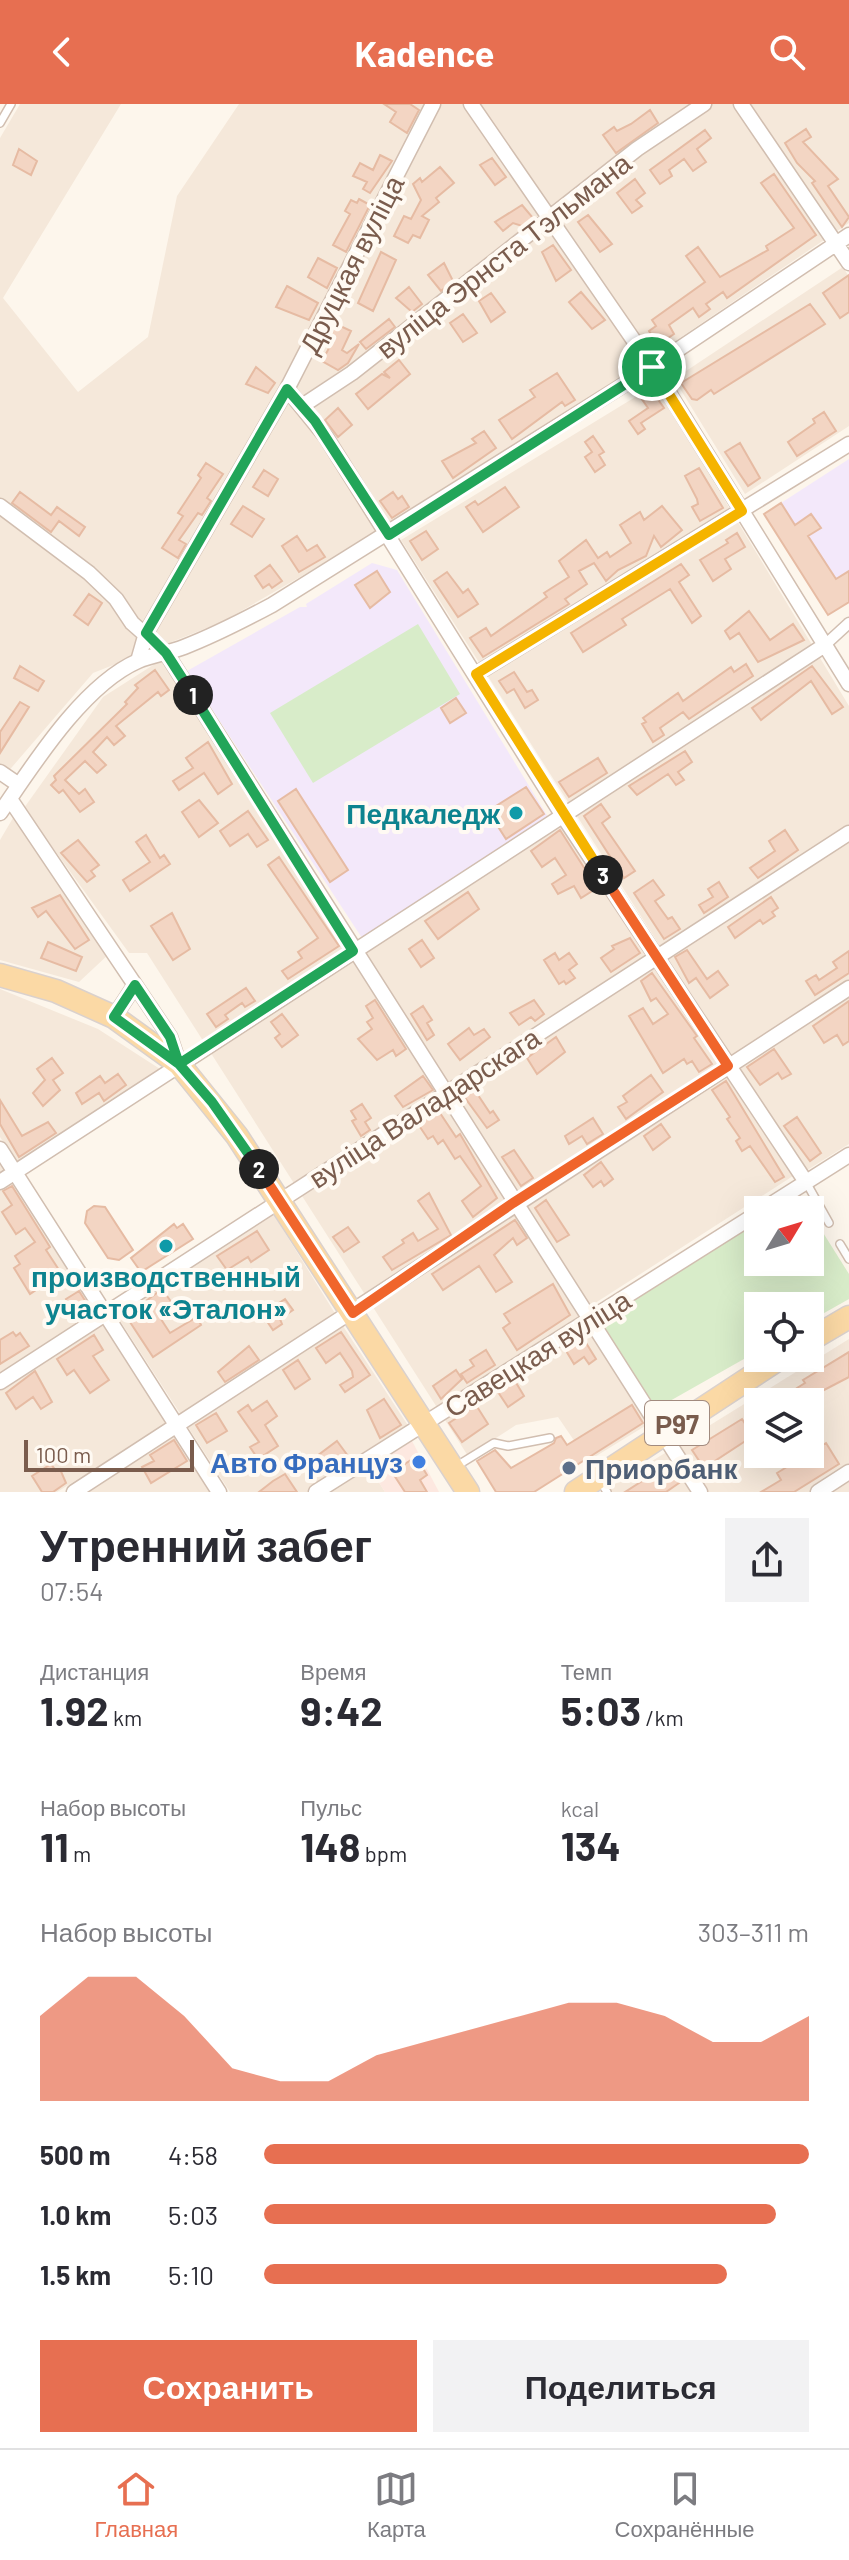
<!DOCTYPE html>
<html lang="ru">
<head>
<meta charset="utf-8">
<style>
  :root { --surface:#fff; --page:#f2f2f3; --text:#2b2b33; --muted:#7c7c81; --line:#e1e1e2; --accent:#e76f51 }
  body { margin:0; font-family:Barlow,sans-serif; background:var(--page); color:var(--text); height:100vh; display:flex; flex-direction:column; font-size:30px; white-space:nowrap }
  * { box-sizing:border-box; margin:0 }
  p { font-size:26px; color:var(--muted) }
  .icon { flex:none; width:44px; height:44px; fill:none; stroke:currentColor; stroke-width:2; stroke-linecap:round; stroke-linejoin:round }
  .map { position:relative; height:1388px; overflow:hidden }
  .drawer { display:flex; flex-direction:column; background:var(--surface); flex:1 }
  .drawer>* { flex:none }
  .needle { width:52px; rotate:52deg }
  .buttons { position:absolute; left:744px; top:1092px; display:grid; gap:16px }
  .buttons a { display:grid; place-items:center; width:80px; height:80px; border-radius:0px; background:var(--surface); box-shadow:0 8px 32px #0002; font-size:40px }
  .scale { position:absolute; left:24px; bottom:20px; width:170px; box-sizing:border-box; padding-left:8px; border:4px solid #7a5c4d; border-top:0; font-size:22px; line-height:28px; white-space:nowrap; color:#7a5c4d; -webkit-text-stroke:6px #fffaf3; paint-order:stroke }
  .pin { position:absolute; display:grid; place-items:center; width:68px; height:68px; color:#fff; margin:-34px; border:4px solid #fff; border-radius:50%; box-shadow:0 2px 8px #0007 }
  .km { position:absolute; width:40px; height:40px; margin:-20px; border-radius:50%; background:#222; color:#fff; font-size:22px; line-height:40px; text-align:center }
  .round { display:grid; place-items:center; flex:none; width:84px; height:84px; border-radius:0px; background:var(--page) }
  .headline { display:flex; align-items:center; justify-content:space-between; height:136px; padding:0 40px }
  h1 { font-size:44px; font-weight:700; line-height:60px }
  .figures { display:grid; grid-template-columns:repeat(3,1fr); gap:12px; height:136px; padding:8px 40px }
  .figures div { display:grid; align-content:center }
  .figures b { font-size:40px; font-weight:700 }
  .figures small { font-size:22px; font-weight:400 }
  .figures p { font-size:22px }
  .chart { height:224px; padding:16px 40px }
  .chart p { display:flex; justify-content:space-between }
  .chart svg { width:100%; height:144px; margin-top:8px; fill:var(--accent); opacity:.7 }
  .action { display:flex; gap:16px; margin-top:auto; padding:16px 40px }
  .action a { flex:1; height:92px; border-radius:0px; background:var(--accent); color:#fff; font-size:32px; font-weight:700; line-height:92px; text-align:center }
  .action a+a { background:var(--page); color:var(--text) }
  ul { padding:0 40px; list-style:none; font-size:26px }
  li { display:grid; grid-template-columns:128px 96px 1fr; align-items:center; height:60px }
  li i { height:20px; border-radius:10px; background:var(--accent) }
  header { display:flex; justify-content:space-between; align-items:center; height:104px; padding:0 40px; background:var(--accent); color:#fff; font-size:36px; font-weight:700 }
  .tab-bar { display:flex; justify-content:space-around; align-items:center; height:112px; border-top:2px solid var(--line); background:var(--surface); font-size:22px; color:var(--muted) }
  .tab-bar a { display:grid; justify-items:center; gap:4px }
  .tab-bar .selected { color:var(--accent) }
  .map>svg:first-child { display:block }
  .residential { fill:#f5e8da; fill-rule:evenodd }
  .commercial { fill:#fde8e0 }
  .education { fill:#f3e8fa }
  .green { fill:#d8ecc9 }
  .building { fill:#f3d5c3; stroke:#e6bba3; stroke-width:2 }
  .lines { fill:none; stroke-linecap:round; stroke-linejoin:round }
  .service-casing { stroke:#d1beb0; stroke-width:10 }
  .pedestrian-casing { stroke:#d1beb0; stroke-width:13 }
  .minor-casing { stroke:#d1beb0; stroke-width:17 }
  .primary-casing { stroke:#dad1cd; stroke-width:25 }
  .service { stroke:#fff; stroke-width:7 }
  .pedestrian { stroke:#fff; stroke-width:10 }
  .minor { stroke:#fff; stroke-width:14 }
  .primary { stroke:#fbd9a5; stroke-width:22 }
  .split-1-casing { stroke:#fff; stroke-width:16 }
  .split-2-casing { stroke:#fff; stroke-width:16 }
  .split-3-casing { stroke:#fff; stroke-width:16 }
  .split-4-casing { stroke:#fff; stroke-width:16 }
  .split-1 { stroke:#22a559; stroke-width:10 }
  .split-2 { stroke:#22a559; stroke-width:10 }
  .split-3 { stroke:#f0652b; stroke-width:10 }
  .split-4 { stroke:#f5b400; stroke-width:10 }
  .culture-dot { fill:#0f9aa8; stroke:#fffaf3; stroke-width:3 }
  .shop-dot { fill:#3f7fe0; stroke:#fffaf3; stroke-width:3 }
  .service-dot { fill:#5c6f8a; stroke:#fffaf3; stroke-width:3 }
  .labels { text-anchor:middle; dominant-baseline:central; stroke-width:8; stroke-linejoin:round; paint-order:stroke }
  .shield { fill:#fffaf3; stroke:#a28b7f; stroke-width:2 }
  .shield-label { font-size:26px; font-weight:bold; fill:#7a5c4d }
  .street-label { font-size:28px; fill:#7a5c4d; stroke:#fffaf3 }
  .culture-label { font-size:28px; font-weight:bold; fill:#0d838f; stroke:#fffaf3; text-anchor:end }
  .shop-label { font-size:28px; font-weight:bold; fill:#366cbe; stroke:#fffaf3; text-anchor:end }
  .service-label { font-size:28px; font-weight:bold; fill:#4e5e75; stroke:#fffaf3; text-anchor:start }
</style>
</head>
<body>
<header><svg class="icon" aria-label="back" viewBox="0 0 24 24"><path d="M15 5l-7 7 7 7"/></svg>Kadence<svg class="icon" aria-label="search" viewBox="0 0 24 24"><circle cx="10" cy="10" r="6"/><path d="M15 15l6 6"/></svg></header>
<div class="map">
<svg width="849" height="1388" viewBox="0 0 849 1388">
  <rect width="100%" height="100%" fill="#fdf6ec"/>
  <path class="residential" d="M20,0H121L3,194L78,288L148,233L177,92L239,0H849V119L640,261L392,420L222,518L93,569L0,677V34Z
    M843,163L849,173V322L745,390L674,275Z
    M655,281L849,602V1040L804,1068L401,436Z
    M161,556L650,1319L588,1357L558,1313L516,1321L468,1352L147,849H129L24,704L103,593Z
    M13,714L110,849L79,878L0,856V736Z
    M562,721L793,1072L589,1203L362,850Z
    M0,885L98,925L160,965L17,1059L0,1033Z
    M0,1050L170,1318L57,1388H0Z
    M272,1108L336,1211L183,1314L117,1212Z
    M341,1219L409,1323L307,1388H230L186,1320Z
    M849,1235V1388H602ZM758,1298H810V1350H758Z
    M178,1328L217,1388H87Z
    M370,1364L385,1388H332Z"/>
  <path class="commercial" d="M412,1337L439,1388H385L370,1364Z"/>
  <path class="education" d="M849,355V497L828,511L764,410Z
    M372,459L397,466L548,713L362,834L187,567L300,503H307L306,500Z"/>
  <path class="green" d="M418,520L460,590L313,679L270,609Z
    M810,1108L849,1170V1195L810,1217V1202H758V1247L654,1306L597,1218L758,1116V1158H810Z"/>
  <path class="building" d="M384,0H410L419,6L407,29L390,18L396,8Z
    M650,6L658,19L616,49L603,31L614,23L617,27L631,20Z
    M806,25L811,33L803,38L838,75L828,82L849,113L842,123L812,79L815,77L797,59L785,39Z
    M705,26L711,34L697,45L706,58L693,67L684,55L669,66L672,72L660,80L650,66Z
    M19,45L37,57L31,71L13,61Z
    M380,51L392,57L370,89L363,85L367,78L353,72L360,59L373,66Z
    M492,54L506,73L495,81L480,61Z
    M440,63L454,79L436,94L439,98L422,112L429,116L420,134L413,131L408,139L394,132L404,112L411,115L421,96L413,80L420,74L422,78Z
    M774,70L816,131L727,194L723,188L706,200L710,205L699,213L693,204L669,221L674,230L658,241L649,227L656,222L652,216L705,178L686,152L698,143L720,173L768,146L766,142L794,124L761,79Z
    M635,75L645,89L636,96L642,102L632,109L617,89Z
    M359,95L370,101L346,148L333,141L350,110L345,107L351,96L357,99Z
    M522,101L533,114L522,122L513,119L503,127L495,118Z
    M588,111L612,140L600,148L578,118Z
    M553,141L571,166L556,177L542,148Z
    M381,148L396,156L373,207L358,199Z
    M318,154L337,164L327,184L308,173Z
    M444,159L453,177L441,187L428,171Z
    M849,171V208L840,214L823,189Z
    M287,182L318,199L309,216L276,203Z
    M409,183L422,200L412,208L396,194Z
    M581,188L605,216L592,225L569,198Z
    M491,189L505,208L491,218L479,197Z
    M810,200L825,220L714,290L711,286L697,296L692,295L681,279Z
    M463,210L477,229L463,238L450,219Z
    M389,215L395,223L366,245L360,238Z
    M336,220L351,227L342,246L347,249L359,240L348,259L338,266L322,257L335,233L331,231Z
    M399,256L410,270L368,305L356,290L382,270L390,274L384,268Z
    M256,263L275,279L268,289L246,280Z
    M557,269L575,296L565,302L562,298L512,335L499,316L535,293L530,286Z
    M652,287L664,304L641,319L645,325L638,330L629,317L648,304L641,294Z
    M338,304L352,321L338,333L325,316Z
    M824,308L836,327L797,352L788,338L815,319L813,315Z
    M484,327L496,344L453,374L442,357L476,339L472,335Z
    M593,332L604,348L599,351L605,361L595,368L585,353L592,348L585,338Z
    M740,339L760,374L748,382L725,348Z
    M206,359L223,370L207,394L211,397L202,411L198,409L179,436L186,440L178,454L162,444L183,412L178,409L201,374L198,371Z
    M699,364L723,404L700,417L692,403L698,400L697,395L685,372Z
    M264,366L278,375L268,392L253,383Z
    M505,383L519,403L483,428L466,403L475,397L478,401Z
    M20,388L51,411L57,403L85,423L79,432L59,417L51,428L12,399Z
    M393,388L398,395L402,392L409,403L392,414L380,397Z
    M781,399L795,421L811,410L821,424L808,432L836,475L849,467V498L828,511L764,410Z
    M243,402L264,415L252,433L231,420Z
    M662,402L682,426L671,435L661,443L654,432L646,452L618,466L606,477L594,459L579,467L587,480L565,495L569,500L483,553L470,534L486,524L491,532L547,493L544,489L569,473L559,457L586,436L598,454L607,448L610,453L631,439L620,421L640,408L644,416Z
    M426,427L438,445L422,456L410,437Z
    M737,429L745,443L725,455L731,465L713,477L700,456L728,439L726,436Z
    M297,432L307,447L317,441L325,453L299,468L282,442Z
    M681,460L689,471L679,478L701,512L692,519L670,485L622,515L626,521L583,548L571,529Z
    M270,461L282,477L272,484L269,480L263,484L255,472Z
    M377,467L390,488L370,504L355,481Z
    M447,468L463,489L468,485L478,500L458,513L434,477Z
    M89,490L102,499L88,521L74,511Z
    M749,507L770,536L793,520L804,536L758,558L739,529L730,535L725,527Z
    M746,560L753,572L689,615L683,608L660,624L664,631L653,638L642,620L646,618L643,614L678,589L683,597L731,563L734,568Z
    M20,562L44,577L38,587L14,574Z
    M812,562L843,603L832,610L811,577L761,616L752,604Z
    M155,566L169,586L161,592L158,588L116,622L125,632L114,641L107,633L93,648L106,661L97,669L85,657L65,676L79,690L85,685L94,698L80,708L63,686L59,689L51,681L56,676L54,672L127,600L125,598L138,584L135,581Z
    M514,568L527,588L532,586L538,596L525,604L514,585L507,589L499,577Z
    M456,594L466,609L450,619L441,604Z
    M20,598L29,603L0,649V628Z
    M208,638L232,680L218,690L204,669L179,686L173,677L193,664L186,654Z
    M685,647L692,658L678,668L684,676L676,681L668,670L637,691L629,682Z
    M598,654L607,669L569,693L559,678Z
    M526,683L544,710L506,735L488,707Z
    M296,685L348,766L330,778L278,697Z
    M199,696L218,719L199,733L182,708Z
    M601,700L610,713L602,719L635,767L624,774L584,712Z
    M248,707L268,736L257,743L248,730L230,742L220,727Z
    M560,726L597,784L581,794L574,782L558,790L552,780L566,771L555,754L542,763L531,747Z
    M785,726L798,746L758,774L750,764L775,747L769,737Z
    M146,731L160,754L164,751L170,760L130,787L123,776L150,758L136,738Z
    M78,736L99,761L91,767L95,772L87,778L61,749Z
    M279,753L339,842L288,875L282,867L302,854L298,848L318,834L268,761Z
    M653,776L664,791L655,797L668,815L672,813L680,825L664,835L634,789Z
    M719,778L728,793L704,809L699,801L713,793L708,785Z
    M468,788L479,805L438,835L425,817Z
    M60,791L89,836L75,845L46,807L38,813L32,804Z
    M771,793L778,804L772,808L775,812L763,820L760,816L735,834L728,823Z
    M172,809L190,845L173,856L151,822Z
    M630,834L640,849L611,868L601,854L614,845L612,842Z
    M422,836L434,854L421,863L409,845Z
    M48,838L82,853L76,867L41,854Z
    M687,846L707,875L718,867L728,881L710,894L696,874L689,879L675,853Z
    M849,847V869L815,891L806,877L816,871L819,876L837,864L833,858Z
    M555,849L559,856L569,849L577,860L569,866L575,874L566,880L564,877L559,880L544,856Z
    M652,869L697,932L694,934L712,960L699,968L692,957L687,960L684,955L663,969L629,912L643,904L653,920L668,910L656,894L651,897L641,877Z
    M246,884L255,897L245,903L242,899L225,911L228,915L216,923L207,910Z
    M375,896L406,945L396,952L393,946L377,956L358,935L372,925L367,918L373,914L366,902Z
    M534,896L544,910L535,917L531,913L519,921L510,909Z
    M849,897V937L843,941L837,931L824,939L813,922Z
    M423,902L432,916L427,919L434,931L427,936L411,910Z
    M282,910L298,931L282,943L275,934L280,930L271,918Z
    M469,924L474,931L484,925L490,933L460,956L448,940Z
    M556,933L565,948L537,970L527,954Z
    M774,945L791,970L782,975L778,969L760,981L747,963Z
    M52,954L63,969L53,976L60,986L43,1002L33,989L45,976L37,965Z
    M118,970L126,981L104,997L99,989L82,1000L76,989L100,972L105,979Z
    M651,971L663,988L626,1015L618,1003L627,998L623,992Z
    M423,972L433,986L403,1003L395,992Z
    M726,977L784,1073L775,1078L750,1042L742,1047L736,1037L740,1034L727,1015L730,1013L712,986Z
    M474,985L490,1009L493,1007L499,1016L487,1024L463,991Z
    M0,996L22,1032L48,1018L56,1029L19,1053L0,1020Z
    M362,1000L371,1014L365,1018L370,1026L361,1032L352,1017L356,1015L351,1007Z
    M438,1006L456,1033L460,1030L497,1094L473,1113L462,1097L481,1082L460,1052L455,1055L443,1036L438,1040L433,1032L428,1035L418,1020Z
    M797,1013L821,1049L810,1057L784,1022Z
    M593,1014L603,1030L587,1040L582,1032L569,1040L565,1032Z
    M661,1020L670,1033L653,1046L644,1032Z
    M514,1046L533,1074L521,1082L502,1053Z
    M601,1058L613,1075L604,1082L601,1077L593,1083L584,1071Z
    M12,1082L50,1143L46,1146L61,1169L30,1190L14,1164L20,1160L15,1152L35,1138L25,1124L16,1130L2,1108L12,1101L3,1087Z
    M429,1089L451,1131L392,1166L383,1153L404,1139L402,1136L413,1129L418,1137L438,1125L418,1097Z
    M546,1096L569,1131L557,1138L535,1104Z
    M94,1102L105,1103L133,1146L119,1156L108,1154L85,1119L87,1107Z
    M515,1116L527,1134L517,1141L513,1134L494,1151L512,1178L496,1188L479,1162L443,1186L432,1170Z
    M174,1120L177,1124L183,1120L193,1135L141,1168L131,1154Z
    M348,1123L359,1138L344,1148L333,1133Z
    M257,1127L269,1146L251,1158L248,1153L227,1166L217,1152Z
    M553,1180L570,1211L517,1246L503,1224L510,1219L504,1210Z
    M162,1185L172,1199L157,1209L170,1229L197,1213L201,1221L153,1253L126,1212Z
    M79,1187L91,1206L78,1215L66,1195Z
    M285,1195L293,1206L280,1215L282,1220L273,1226L262,1210Z
    M13,1228L16,1232L20,1229L29,1242L0,1260V1236Z
    M341,1228L370,1271L345,1288L340,1281L353,1273L352,1267L340,1249L326,1259L316,1244Z
    M94,1231L103,1246L93,1252L109,1276L90,1289L74,1266L67,1271L57,1255Z
    M583,1234L596,1255L589,1260L584,1253L574,1260L565,1245Z
    M249,1242L259,1256L225,1278L218,1268Z
    M486,1246L495,1261L467,1279L461,1270L474,1262L470,1256Z
    M849,1248V1273L805,1296L797,1284L805,1279L803,1276Z
    M298,1256L310,1275L295,1285L283,1266Z
    M456,1266L462,1275L441,1295L433,1282Z
    M35,1267L52,1298L41,1305L33,1293L16,1305L6,1289Z
    M515,1277L524,1292L508,1303L498,1288Z
    M384,1295L401,1321L380,1334L367,1306Z
    M267,1297L277,1312L265,1321L278,1342L258,1355L250,1343L259,1338L238,1308L248,1301L252,1307Z
    M476,1301L488,1320L462,1338L449,1319Z
    M632,1301L643,1319L534,1388H496L477,1357L495,1346L511,1364L554,1339L556,1334L561,1332L567,1341Z
    M216,1309L227,1327L207,1339L196,1321Z
    M742,1315L753,1332L704,1364L692,1346Z
    M174,1336L187,1357L151,1379L142,1363L154,1357L150,1351Z
    M337,1337L348,1352L323,1368L313,1355Z
    M826,1339L839,1360L794,1388H761L781,1376L777,1369Z
    M416,1353L427,1371L420,1376L427,1388H405L392,1368Z
    M51,1360L56,1367L60,1365L66,1379L53,1388H42L32,1372Z
    M667,1361L679,1379L666,1388H625Z
    M285,1370L297,1388H259L273,1377Z"/>
  <g class="lines">
    <defs>
      <path id="service" d="M0,19L11,0
        M806,1078L829,1119
        M840,1140L849,1155
        M455,1363L494,1339L508,1342L550,1334
        M599,1375L607,1388"/>
      <path id="pedestrian" d="M825,541L849,519"/>
      <path id="minor" d="M471,0L659,273L849,580
        M741,0L849,159
        M287,285L326,333L563,712L806,1078
        M302,302L352,269L637,45L704,0
        M0,402L89,469L116,495L132,519L166,549L700,1388
        M138,557L146,529L287,285L433,0
        M476,570L849,340
        M0,668L19,681
        M10,695L170,933L179,960
        M0,709C33,661 83,581 138,557C152,551 169,549 184,543C215,531 244,516 272,501L652,263L849,131
        M114,913L135,881
        M0,1045L219,1388
        M0,1078L825,541
        M762,1106L849,1051
        M0,1278L849,729
        M74,1388C333,1221 590,1051 849,884
        M316,1388L758,1109
        M818,1388L849,1368"/>
      <path id="primary" d="M0,871L56,887L114,913L179,960L237,1032L468,1388
        M810,1236L849,1213
        M576,1388L780,1254"/>
    </defs>
    <use href="#service" class="service-casing"/>
    <use href="#pedestrian" class="pedestrian-casing"/>
    <use href="#minor" class="minor-casing"/>
    <use href="#primary" class="primary-casing"/>
    <use href="#service" class="service"/>
    <use href="#pedestrian" class="pedestrian"/>
    <use href="#minor" class="minor"/>
    <use href="#primary" class="primary"/>
  </g>
  <g class="lines">
    <defs>
      <path id="split-1" d="M193,591L166,549L146,529L287,285L315,317L389,431L652,263"/>
      <path id="split-2" d="M193,591L353,847L179,960L114,913L135,881L170,933L179,960L212,998L259,1065"/>
      <path id="split-3" d="M259,1065L353,1209L513,1099L728,962L603,771"/>
      <path id="split-4" d="M603,771L476,570L742,407L652,263"/>
    </defs>
    <use href="#split-1" class="split-1-casing"/>
    <use href="#split-2" class="split-2-casing"/>
    <use href="#split-3" class="split-3-casing"/>
    <use href="#split-4" class="split-4-casing"/>
    <use href="#split-1" class="split-1"/>
    <use href="#split-2" class="split-2"/>
    <use href="#split-3" class="split-3"/>
    <use href="#split-4" class="split-4"/>
  </g>
  <g class="culture-dot">
    <circle cx="516" cy="709" r="8"/>
    <circle cx="166" cy="1142" r="8"/>
  </g>
  <circle class="shop-dot" cx="419" cy="1358" r="8"/>
  <circle class="service-dot" cx="569" cy="1364" r="8"/>
  <g class="labels">
    <rect class="shield" x="645" y="1297" width="64" height="44" rx="6"/>
    <g class="shield-label">
      <text x="677" y="1319">Р97</text>
    </g>
    <g class="street-label">
      <text transform="translate(503 151) rotate(-38)">вуліца Эрнста Тэльмана</text>
      <text transform="translate(351 160) rotate(-63)">Друцкая вуліца</text>
      <text transform="translate(424 1003) rotate(-33)">вуліца Валадарскага</text>
      <text transform="translate(537 1249) rotate(-32)">Савецкая вуліца</text>
    </g>
    <g class="culture-label">
      <text x="500" y="709">Педкаледж</text>
      <text x="166" y="1172" text-anchor="middle">производственный<tspan x="166" dy="32">участок «Эталон»</tspan></text>
    </g>
    <g class="shop-label">
      <text x="403" y="1358">Авто Француз</text>
    </g>
    <g class="service-label">
      <text x="585" y="1364">Приорбанк</text>
    </g>
  </g>
</svg>
<div class="buttons">
<a><svg class="needle" viewBox="-14 -14 28 28"><path d="M0-13l5 13h-10z" fill="#e53935"/><path d="M0 13l5-13h-10z" fill="#7c7c81"/></svg></a>
<a><svg class="icon" aria-label="locate" viewBox="0 0 24 24"><circle cx="12" cy="12" r="6"/><path d="M12 2v4M12 18v4M2 12h4M18 12h4"/></svg></a>
<a><svg class="icon" aria-label="layers" viewBox="0 0 24 24"><path d="M12 4l9 5-9 5-9-5zM3 14l9 5 9-5"/></svg></a>
</div>
<div class="scale">100 m</div>
<div class="pin" style="left:652px;top:263px;background:#1e9e55"><svg class="icon" aria-label="arrive" viewBox="0 0 24 24"><path d="M6 21V4h12l-3 4 3 4H6"/></svg></div>
<b class="km" style="left:193px;top:591px">1</b>
<b class="km" style="left:259px;top:1065px">2</b>
<b class="km" style="left:603px;top:771px">3</b>
</div>
<section class="drawer">
<div class="headline"><div><h1>Утренний забег</h1><p>07:54</p></div><a class="round"><svg class="icon" aria-label="share" viewBox="0 0 24 24"><path d="M12 15V3M7 8l5-5 5 5M5 13v7h14v-7"/></svg></a></div>
<div class="figures">
<div><p>Дистанция</p><b>1.92<small> km</small></b></div>
<div><p>Время</p><b>9:42</b></div>
<div><p>Темп</p><b>5:03<small> /km</small></b></div>
</div>
<div class="figures">
<div><p>Набор высоты</p><b>11<small> m</small></b></div>
<div><p>Пульс</p><b>148<small> bpm</small></b></div>
<div><p>kcal</p><b>134</b></div>
</div>
<div class="chart"><p><span>Набор высоты</span>303–311 m</p>
<svg viewBox="0 0 160 44" preserveAspectRatio="none"><path d="M0 44V18L10 6L20 6L30 18L40 34L50 38L60 38L70 30L80 26L90 22L100 18L110 14L120 14L130 18L140 26L150 26L160 18V44z"/></svg>
</div>
<ul>
<li><b>500 m</b>4:58<i style="width:100%"></i></li>
<li><b>1.0 km</b>5:03<i style="width:94%"></i></li>
<li><b>1.5 km</b>5:10<i style="width:85%"></i></li>
</ul>
<div class="action"><a>Сохранить</a><a>Поделиться</a></div>
</section>
<nav class="tab-bar">
<a class="selected"><svg class="icon" aria-label="home" viewBox="0 0 24 24"><path d="M3 11l9-7 9 7M6 9v11h12V9"/></svg>Главная</a>
<a><svg class="icon" aria-label="map" viewBox="0 0 24 24"><path d="M3 6l6-2 6 2 6-2v14l-6 2-6-2-6 2zM9 4v14M15 6v14"/></svg>Карта</a>
<a><svg class="icon" aria-label="saved" viewBox="0 0 24 24"><path d="M7 4h10v16l-5-4-5 4z"/></svg>Сохранённые</a>
</nav>
</body>
</html>
